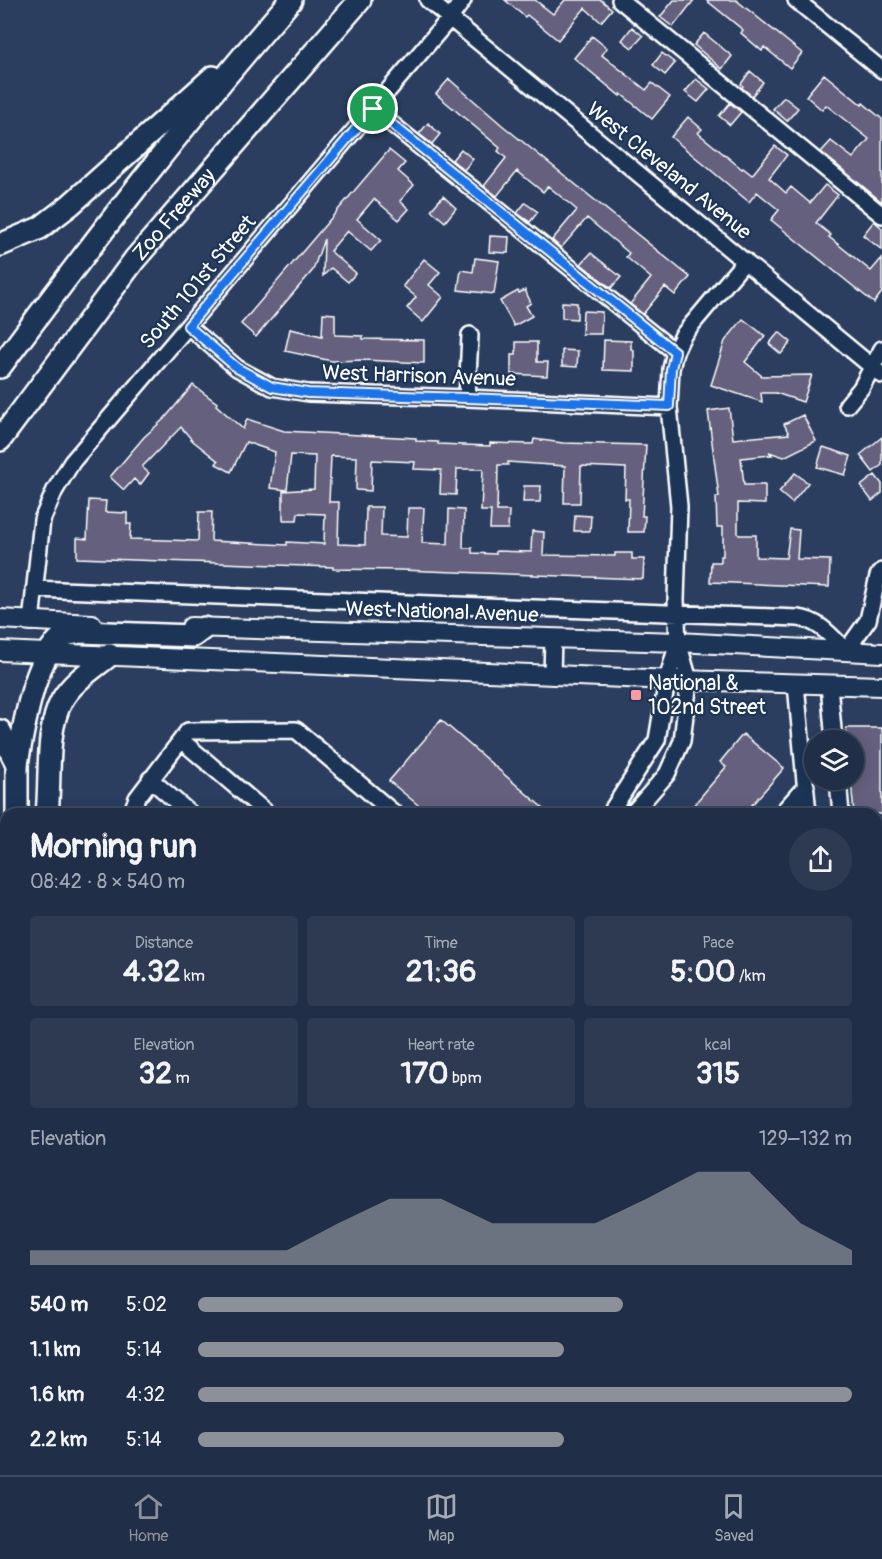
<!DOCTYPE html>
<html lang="en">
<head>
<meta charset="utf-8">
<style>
  :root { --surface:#202e47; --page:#2d3a52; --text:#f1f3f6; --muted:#a2a8b4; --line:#3d4a60; --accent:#8c9099 }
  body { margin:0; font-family:Pangolin,sans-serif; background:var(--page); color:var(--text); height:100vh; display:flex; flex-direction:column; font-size:22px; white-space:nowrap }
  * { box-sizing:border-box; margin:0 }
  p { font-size:20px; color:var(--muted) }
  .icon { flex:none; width:33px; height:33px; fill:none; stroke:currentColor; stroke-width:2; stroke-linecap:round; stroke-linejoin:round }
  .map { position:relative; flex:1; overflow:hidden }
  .details { position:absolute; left:0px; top:808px; width:882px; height:668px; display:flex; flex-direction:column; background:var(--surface); border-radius:18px 18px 0 0; box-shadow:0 3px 15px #0003,0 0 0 2px var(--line) }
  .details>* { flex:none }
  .tools { position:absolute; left:804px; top:730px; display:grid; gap:12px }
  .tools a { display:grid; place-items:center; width:60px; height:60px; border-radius:50%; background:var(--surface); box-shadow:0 3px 15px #0003,0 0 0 2px var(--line); font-size:30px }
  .pin { position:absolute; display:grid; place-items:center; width:51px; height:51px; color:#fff; margin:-26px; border:3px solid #fff; border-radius:50%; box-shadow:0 2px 6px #0007 }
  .round { display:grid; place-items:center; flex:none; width:63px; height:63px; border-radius:32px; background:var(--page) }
  .headline { display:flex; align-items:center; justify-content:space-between; height:102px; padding:0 30px }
  h1 { font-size:33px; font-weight:700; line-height:45px }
  .metrics { display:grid; grid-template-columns:repeat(3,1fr); gap:9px; height:102px; padding:6px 30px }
  .metrics div { display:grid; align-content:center; border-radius:6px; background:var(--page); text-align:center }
  .metrics b { font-size:30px; font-weight:700 }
  .metrics small { font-size:16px; font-weight:400 }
  .metrics p { font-size:16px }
  .chart { height:168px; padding:12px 30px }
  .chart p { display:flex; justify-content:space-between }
  .chart svg { width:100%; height:108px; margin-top:6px; fill:var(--accent); opacity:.7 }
  ul { padding:0 30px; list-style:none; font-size:20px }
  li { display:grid; grid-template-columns:96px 72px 1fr; align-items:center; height:45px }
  li i { height:15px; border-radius:8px; background:var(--accent) }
  .tabs { display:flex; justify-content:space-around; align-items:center; height:84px; border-top:2px solid var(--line); background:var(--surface); font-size:16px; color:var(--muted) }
  .tabs a { display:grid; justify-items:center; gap:3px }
  .tabs .current { color:var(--accent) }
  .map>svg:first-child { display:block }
  .building { fill:#65617d; stroke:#fff; stroke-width:1.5 }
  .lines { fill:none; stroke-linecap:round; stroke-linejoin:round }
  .minor-casing { stroke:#fff; stroke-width:20 }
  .major-casing { stroke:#fff; stroke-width:22 }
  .highway-casing { stroke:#fff; stroke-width:26 }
  .minor { stroke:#1d3557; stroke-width:15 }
  .major { stroke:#1d3557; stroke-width:18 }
  .highway { stroke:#1d3557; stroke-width:21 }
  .route-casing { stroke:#fff; stroke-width:12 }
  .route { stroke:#1a73e8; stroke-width:8 }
  .poi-dot { fill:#ff9aa2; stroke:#1d3557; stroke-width:2 }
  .labels { text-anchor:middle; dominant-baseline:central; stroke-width:4.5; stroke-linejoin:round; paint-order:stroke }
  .street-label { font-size:21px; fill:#fff; stroke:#1d3557 }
  .poi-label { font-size:21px; fill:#fff; stroke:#1d3557; text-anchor:start }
</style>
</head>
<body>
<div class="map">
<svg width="882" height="1475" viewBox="0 0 882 1475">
  <rect width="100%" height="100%" fill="#2b3e5f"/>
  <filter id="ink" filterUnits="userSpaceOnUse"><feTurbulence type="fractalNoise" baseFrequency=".0167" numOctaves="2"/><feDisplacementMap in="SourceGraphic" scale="12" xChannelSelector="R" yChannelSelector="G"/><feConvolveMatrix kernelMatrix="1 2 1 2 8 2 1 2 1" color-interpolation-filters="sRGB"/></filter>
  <g filter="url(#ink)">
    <path class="building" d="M505,0H535L553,14L565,0H601L612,9L601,22L585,8L558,40L527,15L525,17Z
      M674,0H694L673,27L660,17Z
      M706,0H736L802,53L790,68L764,47L762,51L741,33L743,30Z
      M632,27L643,36L632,48L622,40Z
      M704,33L732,56L722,69L694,45Z
      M592,36L607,48L602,55L646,90L652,83L670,97L652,119L621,94L620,96L574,58Z
      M662,53L675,63L665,75L653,65Z
      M750,71L763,82L752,96L742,88L743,86L741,84Z
      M824,74L862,105L863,103L882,119V202L821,152L831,141L853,158L869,139L826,105L822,110L806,96Z
      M449,79L502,125L690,277L675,295L665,287L643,314L630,304L651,278L626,257L629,253L587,218L561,248L552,240L577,210L548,186L543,192L517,171L497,196L484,186L506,158L498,151L500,148L436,94Z
      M696,79L709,89L698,102L685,92Z
      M784,97L798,108L787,121L773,109Z
      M730,103L741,112L730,125L719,116Z
      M688,117L702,129L698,133L742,169L743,168L752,175L775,146L787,155L769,178L786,193L791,187L810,203L825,185L838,195L816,223L831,235L829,237L871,271L882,258V292L874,303L771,220L779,210L757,192L749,202L671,137Z
      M428,123L440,134L432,144L419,134Z
      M461,149L473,159L464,170L452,160Z
      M389,150L405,163L398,171L414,185L400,201L409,209L399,220L374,199L357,219L381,240L371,251L347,231L330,251L356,273L348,282L331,268L323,276L324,239L313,270L256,337L241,324Z
      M443,196L456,208L445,222L431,210Z
      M525,203L538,212L530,222L517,213Z
      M874,221L882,228V250L863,235Z
      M490,236L509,237L508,253L489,252Z
      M591,253L621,277L611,288L581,264Z
      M475,258L499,261L494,294L458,290L461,270L473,272Z
      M424,259L440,272L429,285L443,297L423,322L407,308L416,297L403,286Z
      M525,290L531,303L526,306L532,316L514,326L500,301L518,291L519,293Z
      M562,302L577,303V319L562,318Z
      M583,311L602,312L601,334H582Z
      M323,313L335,314V335L363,336V339L424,340V363L363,360L332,361L285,351L290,329L322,336Z
      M743,319L765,336L745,362L762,376L812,375L803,402L776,393H761L762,402L711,385L725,341Z
      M779,332L791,342L781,354L769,344Z
      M604,340L631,341V349L634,350V371L603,370Z
      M516,342H537V362H548L547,376L511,374V355H516Z
      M562,350L578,351L577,367L562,366Z
      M193,385L217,403L216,405L243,429L247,419L284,431L416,438V441L438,442V444L490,446V443L533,444L534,439L563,443L646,445L642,516H645L644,532H628L629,499H625L626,468L581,466L580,503H564L565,466L508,462V465H498L497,511H509L508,529H490L491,511H481L483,469H457L456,495L440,494L441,470L414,469L415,462L372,460L371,491L356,490L357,457L331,456L329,502H339L338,544L365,545L366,507H382L381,536L407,537L408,508H424L422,543L448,544L449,509L464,510L463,548H472V553L496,554V551L531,552L532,531L544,532L543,555L615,556V553H632V559H644L643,579L400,570L333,569V567L77,558V538L87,539L89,500L106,501L105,512L127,513V524H131L130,539L198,541L199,512H212L211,541L287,545V542L324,544L325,514L298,513L297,520H283V491L314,489L315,456L291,455L287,490L270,488L275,452L246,442L231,472L216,464L218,461L193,441L181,427L142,467L149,473L140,485L134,479L124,490L110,477L144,437L165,418Z
      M729,408L733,439L789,434L784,424L803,415L816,441L784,457L769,452L772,455L741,458L744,485H765V504L738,503V533L739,535H756V557L786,558L790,529L799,530L797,559L830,560L829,587L710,582L711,562H721V556H723V527H717L716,497H719L708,411Z
      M882,437V465L873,472L860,455Z
      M823,447L851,456L845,475L817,467Z
      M795,473L808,483L792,503L779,492Z
      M875,475L882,484V493L872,501L861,486Z
      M524,486H541L540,502H523Z
      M575,515L591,516L590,531H574Z
      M441,720L543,808L538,814H429L389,781Z
      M846,728H882V814H854L851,780H854V741H848Z
      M743,734L784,768L744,814H686L726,767L720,762Z"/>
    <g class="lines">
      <defs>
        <path id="minor" d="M428,0L882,375
          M620,0L882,215
          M796,0L882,70
          M373,109L675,352
          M188,326L237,368L272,387L308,393L467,398L669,407
          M467,398L470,335
          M847,405L861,388L882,349
          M34,589L798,618C819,620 832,637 846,651L868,620L878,576L882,571
          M31,622L42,520L55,490L72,462L450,18L463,0
          M552,675L553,638
          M796,684L808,814
          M829,685L834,741
          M181,740L268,814
          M150,779L191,814
          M838,780L841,814
          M131,814L137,798L188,731L296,730L395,814
          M611,814L614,807L657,740L667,680L678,642
          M632,814L667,774L682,741L689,680L678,642L676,600L679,506L669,407L671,369L675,352L683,335L745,261
          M781,814L806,786
          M876,1109L882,1114
          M0,1115L6,1120
          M876,1177L882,1182
          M0,1183L6,1182
          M0,1219L6,1224
          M876,1231L882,1236
          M876,1268L882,1260
          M0,1316L6,1380
          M876,1444L882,1446
          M128,1470L131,1475
          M209,1470L214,1475
          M707,1470L713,1475
          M810,1470L824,1475
          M175,1475L179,1470
          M428,1475L432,1470
          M516,1475L521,1470
          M652,1475L656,1470
          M761,1475L765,1470"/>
        <path id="major" d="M0,619L92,624
          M191,627L678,642L882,653
          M0,651L648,679L882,686"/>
        <g id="highway">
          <path d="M0,245L40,228L70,205L213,77"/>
          <path d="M0,367C93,242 188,118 291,0"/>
          <path id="s1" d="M0,440L135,259L360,0"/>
          <path d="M0,731L17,764V814"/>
          <path d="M17,764C23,732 34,651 66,635C70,634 75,633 80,632L193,636L204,628"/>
          <path d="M47,814C51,779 45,731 62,700C72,682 94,668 110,655"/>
          <path d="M0,880L6,867"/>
          <path d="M0,942L6,934"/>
        </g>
      </defs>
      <use href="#minor" class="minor-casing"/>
      <use href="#major" class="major-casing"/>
      <use href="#highway" class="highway-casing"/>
      <use href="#minor" class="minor"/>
      <use href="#major" class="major"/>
      <use href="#highway" class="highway"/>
    </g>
  </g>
  <g class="lines" filter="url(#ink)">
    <defs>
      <path id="route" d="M373,109L675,352L671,369L669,406L467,398L308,393L272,387L237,368L188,326Z"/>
    </defs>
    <use href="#route" class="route-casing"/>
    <use href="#route" class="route"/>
  </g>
  <rect class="poi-dot" x="630" y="689" width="12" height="12" rx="3"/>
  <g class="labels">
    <g class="street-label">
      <text transform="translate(669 171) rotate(39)">West Cleveland Avenue</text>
      <text stroke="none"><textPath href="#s1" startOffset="285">Zoo Freeway</textPath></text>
      <text transform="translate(198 282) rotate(-50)">South 101st Street</text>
      <text transform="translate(419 376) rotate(2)">West Harrison Avenue</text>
      <text transform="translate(442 612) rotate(2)">West National Avenue</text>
    </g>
    <g class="poi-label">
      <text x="648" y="683">National &amp;<tspan x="648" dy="24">102nd Street</tspan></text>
    </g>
  </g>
</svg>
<div class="tools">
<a><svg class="icon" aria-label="layers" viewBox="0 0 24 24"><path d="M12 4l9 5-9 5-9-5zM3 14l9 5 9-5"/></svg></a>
</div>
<div class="pin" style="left:373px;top:109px;background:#1e9e55"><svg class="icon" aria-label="arrive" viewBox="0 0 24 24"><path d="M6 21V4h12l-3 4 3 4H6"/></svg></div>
<section class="details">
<div class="headline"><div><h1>Morning run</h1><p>08:42 · 8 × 540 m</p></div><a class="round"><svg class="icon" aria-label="share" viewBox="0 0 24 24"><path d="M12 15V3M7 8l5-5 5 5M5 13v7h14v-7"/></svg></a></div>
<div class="metrics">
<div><p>Distance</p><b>4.32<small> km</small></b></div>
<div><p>Time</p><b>21:36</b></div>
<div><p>Pace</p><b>5:00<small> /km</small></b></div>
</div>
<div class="metrics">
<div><p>Elevation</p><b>32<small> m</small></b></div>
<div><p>Heart rate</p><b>170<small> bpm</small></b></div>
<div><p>kcal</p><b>315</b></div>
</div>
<div class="chart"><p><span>Elevation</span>129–132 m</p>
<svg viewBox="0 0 160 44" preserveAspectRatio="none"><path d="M0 44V38L10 38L20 38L30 38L40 38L50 38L60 27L70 17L80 17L90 27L100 27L110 27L120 17L130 6L140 6L150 27L160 38V44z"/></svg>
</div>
<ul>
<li><b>540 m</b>5:02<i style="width:65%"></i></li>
<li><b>1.1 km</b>5:14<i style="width:56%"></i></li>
<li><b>1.6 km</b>4:32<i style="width:100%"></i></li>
<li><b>2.2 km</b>5:14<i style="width:56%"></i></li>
</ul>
</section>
</div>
<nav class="tabs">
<a class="current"><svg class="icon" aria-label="home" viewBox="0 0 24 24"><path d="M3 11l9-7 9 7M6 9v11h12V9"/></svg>Home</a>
<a><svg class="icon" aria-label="map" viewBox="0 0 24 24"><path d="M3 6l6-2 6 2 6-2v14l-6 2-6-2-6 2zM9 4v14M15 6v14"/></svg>Map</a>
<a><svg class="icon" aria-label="saved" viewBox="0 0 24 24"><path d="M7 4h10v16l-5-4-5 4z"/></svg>Saved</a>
</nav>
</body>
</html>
